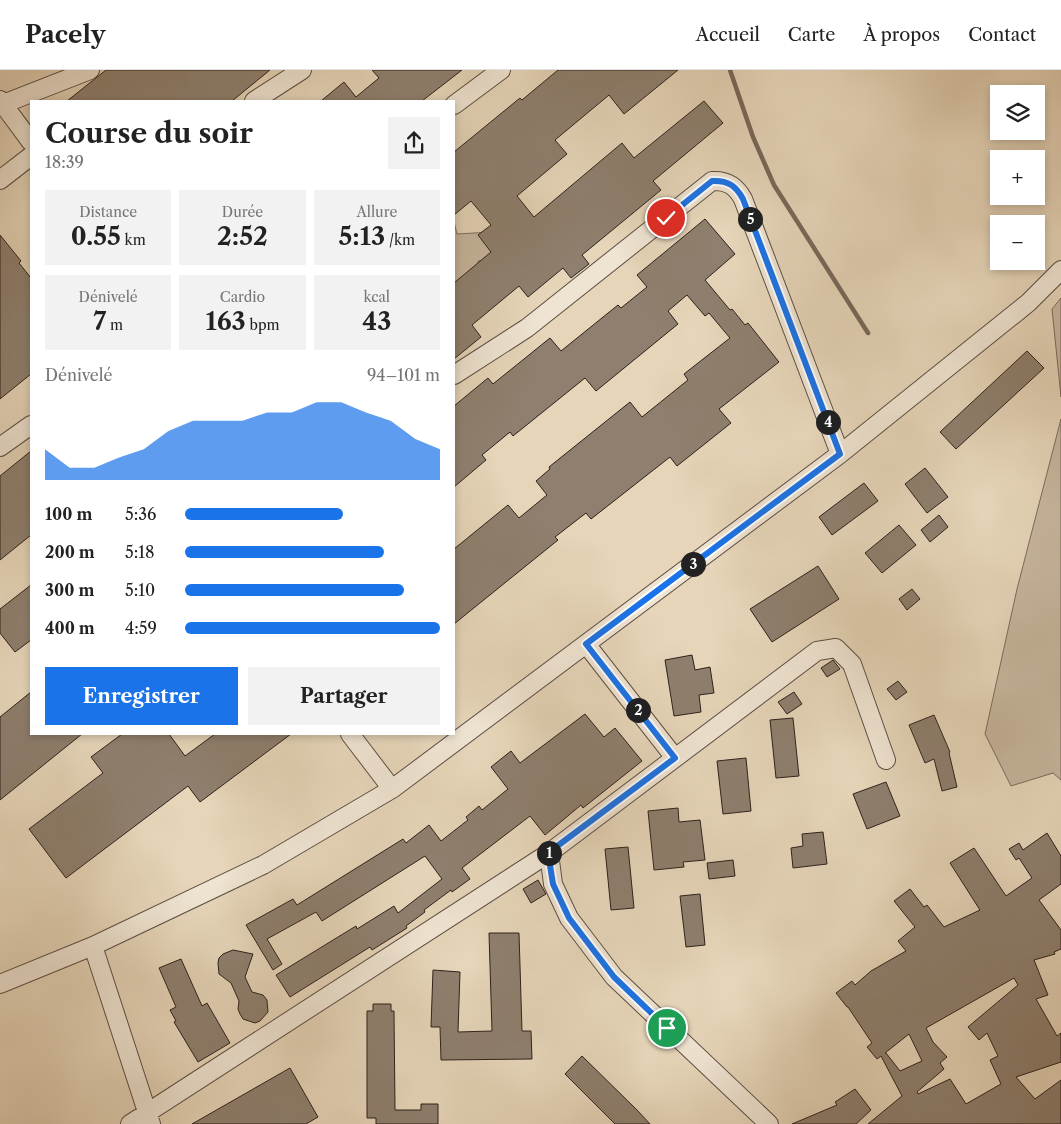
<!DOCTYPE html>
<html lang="fr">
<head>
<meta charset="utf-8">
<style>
  :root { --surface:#fff; --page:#f2f2f2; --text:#222; --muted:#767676; --line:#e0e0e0; --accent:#1a73e8 }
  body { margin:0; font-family:"Libre Caslon Text",serif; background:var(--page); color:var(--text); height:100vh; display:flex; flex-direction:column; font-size:19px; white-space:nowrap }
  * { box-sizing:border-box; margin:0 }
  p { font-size:16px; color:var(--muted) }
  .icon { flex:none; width:28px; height:28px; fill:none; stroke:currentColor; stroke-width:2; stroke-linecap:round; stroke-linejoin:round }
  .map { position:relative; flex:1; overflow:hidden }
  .drawer { position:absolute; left:30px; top:30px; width:425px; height:635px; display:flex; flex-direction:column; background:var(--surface); border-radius:0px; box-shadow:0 2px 8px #0003 }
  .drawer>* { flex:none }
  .fabs { position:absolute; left:990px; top:15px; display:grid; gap:10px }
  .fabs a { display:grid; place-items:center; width:55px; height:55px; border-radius:0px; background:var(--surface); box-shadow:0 2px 8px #0003; font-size:25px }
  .pin { position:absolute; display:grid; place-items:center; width:42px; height:42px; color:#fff; margin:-21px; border:2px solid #fff; border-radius:50%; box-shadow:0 1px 5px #0007 }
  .km { position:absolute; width:25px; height:25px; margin:-12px; border-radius:50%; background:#222; color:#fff; font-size:14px; line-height:25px; text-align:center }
  .round { display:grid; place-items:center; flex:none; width:52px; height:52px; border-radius:0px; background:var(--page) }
  .overview { display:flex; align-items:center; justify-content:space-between; height:85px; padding:0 15px }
  h1 { font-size:28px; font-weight:700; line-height:38px }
  .stats { display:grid; grid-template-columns:repeat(3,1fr); gap:8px; height:85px; padding:5px 15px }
  .stats div { display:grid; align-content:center; border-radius:0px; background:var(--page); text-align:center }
  .stats b { font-size:25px; font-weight:700 }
  .stats small { font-size:14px; font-weight:400 }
  .stats p { font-size:14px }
  .chart { height:140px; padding:10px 15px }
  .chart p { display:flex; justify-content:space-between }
  .chart svg { width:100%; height:90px; margin-top:5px; fill:var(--accent); opacity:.7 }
  .cta { display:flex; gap:10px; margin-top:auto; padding:10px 15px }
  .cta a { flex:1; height:58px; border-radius:0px; background:var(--accent); color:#fff; font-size:20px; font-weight:700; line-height:58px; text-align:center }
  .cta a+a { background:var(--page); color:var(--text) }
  ul { padding:0 15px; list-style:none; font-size:16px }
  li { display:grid; grid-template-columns:80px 60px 1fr; align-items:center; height:38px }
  li i { height:12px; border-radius:6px; background:var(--accent) }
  header { display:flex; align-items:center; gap:30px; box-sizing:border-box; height:70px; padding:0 25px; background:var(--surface); border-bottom:1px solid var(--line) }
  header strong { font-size:24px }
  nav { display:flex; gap:28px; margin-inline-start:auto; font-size:18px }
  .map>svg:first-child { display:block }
  .green { fill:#c7b69e; stroke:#7a6c5d }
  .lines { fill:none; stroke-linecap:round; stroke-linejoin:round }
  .stream { stroke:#77685a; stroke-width:4.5 }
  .building { fill:#8e7f6e; stroke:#2e211c; fill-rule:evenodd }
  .minor-casing { stroke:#5c4e43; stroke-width:20 }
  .minor { stroke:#efe4d2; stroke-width:18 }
  .route-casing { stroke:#fff; stroke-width:10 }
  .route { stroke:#1a73e8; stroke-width:6 }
</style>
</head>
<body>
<header>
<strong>Pacely</strong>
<nav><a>Accueil</a><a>Carte</a><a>À propos</a><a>Contact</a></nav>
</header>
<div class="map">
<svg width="1061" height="1054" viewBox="0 0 1061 1054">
  <rect width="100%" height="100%" fill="#e6d5b9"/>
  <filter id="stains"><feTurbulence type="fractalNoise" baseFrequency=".004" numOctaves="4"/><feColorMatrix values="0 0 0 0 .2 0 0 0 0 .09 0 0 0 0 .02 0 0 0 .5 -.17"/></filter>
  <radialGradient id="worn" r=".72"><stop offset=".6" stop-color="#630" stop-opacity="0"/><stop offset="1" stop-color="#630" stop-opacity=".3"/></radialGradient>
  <path class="green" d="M454,152L457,164L492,162L496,188L478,191L480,211L473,231L454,230Z
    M1061,228V327L1052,239Z
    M1061,349V710L1053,703L1011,716L985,664L1017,519Z"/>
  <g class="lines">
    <path class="stream" d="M730,0L753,67L774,115L868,263"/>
  </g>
  <path class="building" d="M106,0H270L232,31H67Z
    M372,0H462L422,31H321L344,12L356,27L379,8Z
    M558,0H678L624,44L609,25L555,70L567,84L517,126L534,147L622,73L634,88L704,31L723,53L653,111L661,120L582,185L589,194L571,208L563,198L528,227L519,216L472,255L481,267L454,289V213L491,182L478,165L491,155L471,131L454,145V82L520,28L522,30Z
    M705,149L735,184L705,210L730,240L732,239L745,255L748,253L779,292L719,339L731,353L677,396L670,387L591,449L586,443L555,467L558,470L454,554V479L508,435L519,448L547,425L536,411L550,399L549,397L630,332L642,347L688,310L684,304L730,268L709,243L705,246L687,225L668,241L678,254L596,321L585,308L513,366L510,362L482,385L486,390L454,417V336L488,308L493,314L550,268L561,281L618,235L621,238L647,217L637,205Z
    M0,165L21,191L19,193L31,208V304L0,329Z
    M1027,281L1044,298L956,379L940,362Z
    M31,381V465L0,490V406Z
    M925,398L948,427L927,443L905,414Z
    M864,413L878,431L832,465L819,447Z
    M939,445L948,457L930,472L921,460Z
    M899,455L916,475L882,503L865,483Z
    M818,496L839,529L772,572L750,539Z
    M31,515V570L15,582L0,563V539Z
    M912,519L920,529L907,540L899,529Z
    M692,585L695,600L710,597L714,623L699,625L701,642L674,646L665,590Z
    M833,590L840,599L827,607L821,598Z
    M898,611L907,622L896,630L887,619Z
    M31,622V664H82L0,730V647Z
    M794,622L802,634L787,644L778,632Z
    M585,644L604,667L615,658L642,691L583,738L581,735L545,765L530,746L462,798L470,809L452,822L451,820L424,840L425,842L406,856L407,858L372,880L370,877L290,927L276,905L356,856L357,859L394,836L398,843L442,809L425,786L322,851L316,842L267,869L282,894L273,900L246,855L293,829L297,835L403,769L406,773L429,755L441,771L468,750L466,747L479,736L482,740L508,719L491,697L511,681L520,693Z
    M934,645L950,682L949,683L957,717L942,721L934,689L925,693L909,655Z
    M793,648L799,706L776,708L770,650Z
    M122,664H169L185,686L215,664H291L200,732L188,716L66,808L29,759L103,703L91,687Z
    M746,688L751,741L723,744L717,691Z
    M886,712L900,746L867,759L853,724Z
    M678,738L679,752L700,750L705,790L683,792L684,797L654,800L648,741Z
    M823,762L827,794L793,798L791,778L803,776L802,764Z
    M1047,763L1061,786V814L1039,830L1061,860V879L1054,882L1055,884L1034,890L1048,925L1036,929L1057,966L1061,963V992L1016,1007L1035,1029L1061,1010V1054H868L902,1026L881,986L877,989L867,977L872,973L848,937H847L836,923L852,911L855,915L871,901L906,881L898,871L915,857L894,831L910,819L924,837L927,835L944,857L980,840L950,793L974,778L1006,826L1032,808L1019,788L1016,790L1009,779L1019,773L1023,780ZM1014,908L1018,915L968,957L979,970L987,963L998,986L990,990L1001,1014L966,1034L950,1009L918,1024L917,1022L944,999L940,993L947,987L933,972L926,958ZM909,964L922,991L900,1001L886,983H885Z
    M628,777L634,838L611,840L605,779Z
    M733,790L735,806L709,809L707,793Z
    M538,810L546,824L531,833L523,819Z
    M700,824L705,875L686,877L680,826Z
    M489,863H519L522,961H531L532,989L441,990L440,957H431L433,900L460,902L458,962L492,961Z
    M233,880L253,884L245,907L252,922L263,925L267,930L268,942L260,951L255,953L243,949L240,944L238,939L239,931L231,913L219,904L218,893L219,888L223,884Z
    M181,889L202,936L207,933L230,973L198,992L174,952L176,951L170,940L176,937L159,898Z
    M373,934H391V941H394L395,1040H421V1034H438V1054H376V1048H367V941H373Z
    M582,986L637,1040L650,1054H615L565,1004Z
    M290,998L318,1047L306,1054H192Z
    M855,1019L871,1040L856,1054H792L837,1035L835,1032Z"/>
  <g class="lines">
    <defs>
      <path id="minor" d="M0,30L31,72
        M254,31L302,0
        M3,34L90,0
        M454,35L501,0
        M0,110L31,86
        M454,305L527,258L712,111C727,110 736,116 743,129L840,384
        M0,377L31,355
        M586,574L675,688
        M350,664L392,719
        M549,783L553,814L569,848L614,907L769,1054
        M93,876L151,1054
        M0,914L93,876L263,795L392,719L840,384L1028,233L1061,200
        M130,1054L549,783L817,581L836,578L852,594L886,690"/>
    </defs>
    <use href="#minor" class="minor-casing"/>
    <use href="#minor" class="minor"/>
  </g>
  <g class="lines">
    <defs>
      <path id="route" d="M666,148L712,111C728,110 736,116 743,129L840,384L586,574L675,688L548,783L553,814L569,848L614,907L667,958"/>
    </defs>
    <use href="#route" class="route-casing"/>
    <use href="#route" class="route"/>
  </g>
  <rect width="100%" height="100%" filter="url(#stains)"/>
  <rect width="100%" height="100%" fill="url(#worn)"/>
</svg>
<div class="fabs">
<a><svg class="icon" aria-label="layers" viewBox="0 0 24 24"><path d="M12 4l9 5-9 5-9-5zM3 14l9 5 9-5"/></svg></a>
<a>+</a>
<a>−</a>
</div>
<div class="pin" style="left:667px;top:958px;background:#1e9e55"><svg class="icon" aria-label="arrive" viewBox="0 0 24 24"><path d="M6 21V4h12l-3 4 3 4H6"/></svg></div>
<div class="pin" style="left:666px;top:148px;background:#d93025"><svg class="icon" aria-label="check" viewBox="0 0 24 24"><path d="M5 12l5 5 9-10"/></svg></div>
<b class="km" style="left:549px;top:783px">1</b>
<b class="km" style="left:638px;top:640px">2</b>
<b class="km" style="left:693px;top:494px">3</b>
<b class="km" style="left:828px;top:352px">4</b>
<b class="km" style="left:750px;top:149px">5</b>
<section class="drawer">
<div class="overview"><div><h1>Course du soir</h1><p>18:39</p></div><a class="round"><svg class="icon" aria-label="share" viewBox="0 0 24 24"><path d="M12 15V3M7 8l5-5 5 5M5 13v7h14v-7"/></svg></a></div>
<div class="stats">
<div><p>Distance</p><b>0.55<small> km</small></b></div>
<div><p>Durée</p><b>2:52</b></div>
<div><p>Allure</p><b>5:13<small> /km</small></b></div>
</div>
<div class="stats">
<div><p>Dénivelé</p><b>7<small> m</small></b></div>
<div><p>Cardio</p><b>163<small> bpm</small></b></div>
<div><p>kcal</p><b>43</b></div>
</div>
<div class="chart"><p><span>Dénivelé</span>94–101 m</p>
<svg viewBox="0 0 160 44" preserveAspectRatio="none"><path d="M0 44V29L10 38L20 38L30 33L40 29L50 20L60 15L70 15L80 15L90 11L100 11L110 6L120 6L130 11L140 15L150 24L160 29V44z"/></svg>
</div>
<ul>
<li><b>100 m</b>5:36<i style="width:62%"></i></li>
<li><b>200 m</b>5:18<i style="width:78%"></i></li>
<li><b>300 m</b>5:10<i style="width:86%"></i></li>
<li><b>400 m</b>4:59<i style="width:100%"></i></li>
</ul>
<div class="cta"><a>Enregistrer</a><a>Partager</a></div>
</section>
</div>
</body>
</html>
